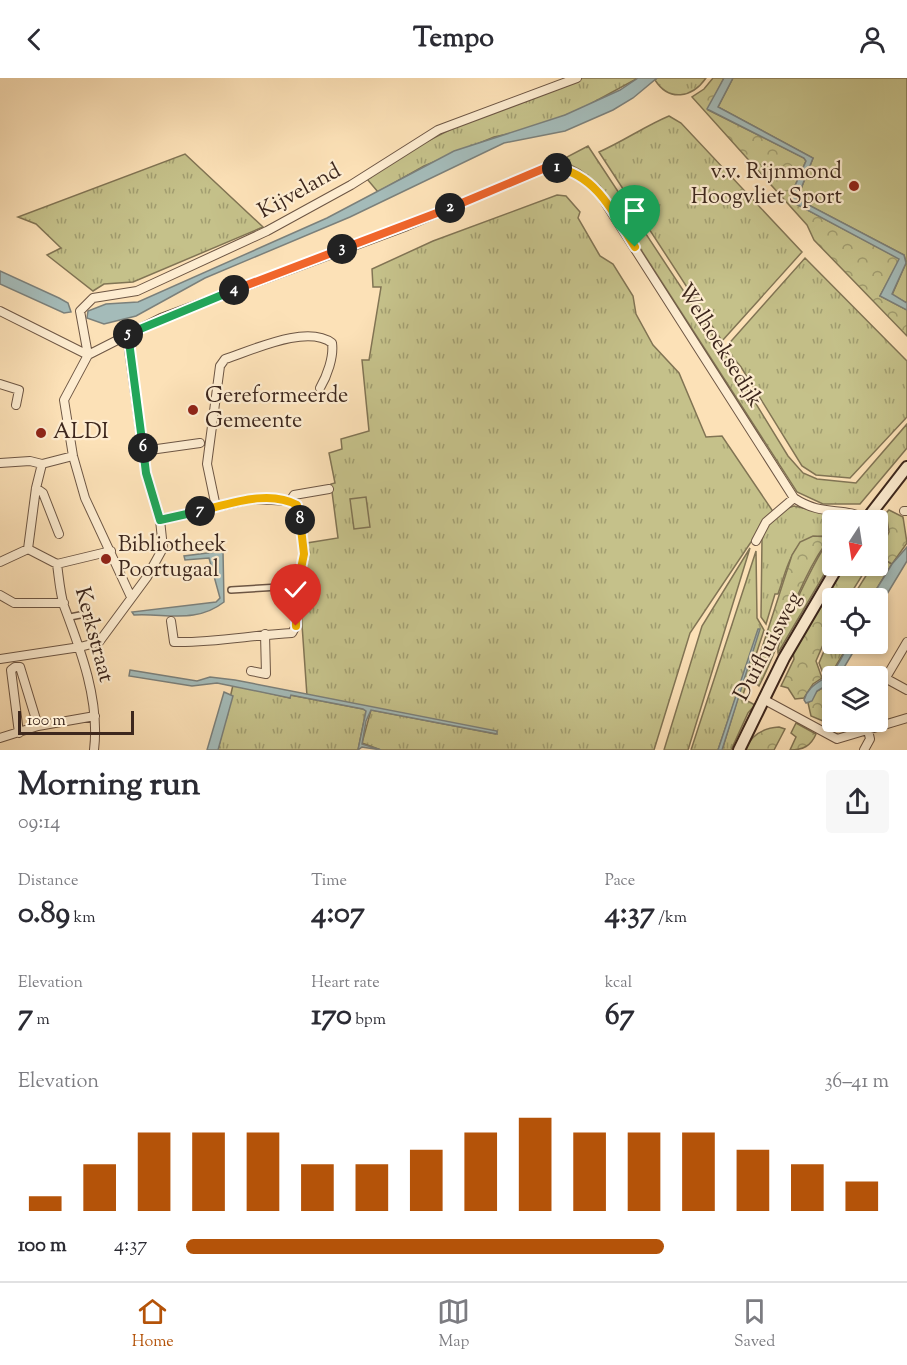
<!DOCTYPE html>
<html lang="en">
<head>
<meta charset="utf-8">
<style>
  :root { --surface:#fff; --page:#f7f7f7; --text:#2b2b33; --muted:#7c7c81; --line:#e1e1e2; --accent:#b45309 }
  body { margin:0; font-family:"Sorts Mill Goudy",serif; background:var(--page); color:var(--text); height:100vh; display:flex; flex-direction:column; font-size:22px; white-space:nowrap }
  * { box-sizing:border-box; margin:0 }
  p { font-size:20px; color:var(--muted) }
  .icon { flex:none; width:33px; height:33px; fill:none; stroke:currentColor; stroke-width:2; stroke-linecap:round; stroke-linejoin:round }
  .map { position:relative; height:672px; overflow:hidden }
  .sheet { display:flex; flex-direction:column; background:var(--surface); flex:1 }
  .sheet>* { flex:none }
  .needle { width:39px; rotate:192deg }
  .buttons { position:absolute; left:822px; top:432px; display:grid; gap:12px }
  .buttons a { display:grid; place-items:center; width:66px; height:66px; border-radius:6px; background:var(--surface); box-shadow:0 3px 9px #0003; font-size:30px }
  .scale { position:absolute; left:18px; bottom:15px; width:116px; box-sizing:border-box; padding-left:6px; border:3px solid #3d271d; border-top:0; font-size:16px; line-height:21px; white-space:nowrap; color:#3d271d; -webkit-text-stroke:4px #fdecd0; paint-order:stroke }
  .pin { position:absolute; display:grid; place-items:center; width:51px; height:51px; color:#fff; margin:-62px -26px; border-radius:50% 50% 50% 0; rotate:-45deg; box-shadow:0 0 6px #0007 }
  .pin .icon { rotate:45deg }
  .km { position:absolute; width:30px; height:30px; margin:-15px; border-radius:50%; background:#222; color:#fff; font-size:16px; line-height:30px; text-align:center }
  .round { display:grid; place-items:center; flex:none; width:63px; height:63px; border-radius:6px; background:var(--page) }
  .headline { display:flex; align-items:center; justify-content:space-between; height:102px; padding:0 18px }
  h1 { font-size:33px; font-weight:800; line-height:45px }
  .metrics { display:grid; grid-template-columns:repeat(3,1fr); gap:9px; height:102px; padding:6px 18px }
  .metrics div { display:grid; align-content:center }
  .metrics b { font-size:30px; font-weight:800 }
  .metrics small { font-size:16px; font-weight:400 }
  .metrics p { font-size:16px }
  .chart { height:168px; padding:12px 18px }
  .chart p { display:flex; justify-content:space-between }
  .chart svg { width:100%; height:108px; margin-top:6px; stroke:var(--accent); stroke-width:6 }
  ul { padding:0 18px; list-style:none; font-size:20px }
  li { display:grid; grid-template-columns:96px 72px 1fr; align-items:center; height:45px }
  li i { height:15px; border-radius:8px; background:var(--accent) }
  header { display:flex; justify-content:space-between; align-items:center; height:78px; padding:0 18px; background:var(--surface); font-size:27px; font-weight:800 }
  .tabs { display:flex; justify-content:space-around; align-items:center; height:84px; border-top:2px solid var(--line); background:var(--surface); font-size:16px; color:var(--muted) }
  .tabs a { display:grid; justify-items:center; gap:3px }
  .tabs .current { color:var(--accent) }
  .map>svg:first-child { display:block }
  .grass { fill:url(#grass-tufts); stroke:#817454; stroke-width:1.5 }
  .forest { fill:url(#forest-crowns); stroke:#817454; stroke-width:1.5 }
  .pitch { fill:#c5c18a; stroke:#817454; stroke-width:1.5 }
  .water { fill:#a4bbb9; stroke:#7b807b; stroke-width:1.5 }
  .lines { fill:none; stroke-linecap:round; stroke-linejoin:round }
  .pedestrian-casing { stroke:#6d5644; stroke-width:8 }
  .minor-casing { stroke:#6d5644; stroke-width:10 }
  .secondary-casing { stroke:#3d271d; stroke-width:14 }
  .pedestrian { stroke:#fdecd0; stroke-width:5 }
  .minor { stroke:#fdecd0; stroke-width:8 }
  .secondary { stroke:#fdecd0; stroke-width:10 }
  .split-1-casing { stroke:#fff; stroke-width:12 }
  .split-2-casing { stroke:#fff; stroke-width:12 }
  .split-3-casing { stroke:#fff; stroke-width:12 }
  .split-4-casing { stroke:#fff; stroke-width:12 }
  .split-5-casing { stroke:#fff; stroke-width:12 }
  .split-6-casing { stroke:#fff; stroke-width:12 }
  .split-7-casing { stroke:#fff; stroke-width:12 }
  .split-8-casing { stroke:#fff; stroke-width:12 }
  .split-9-casing { stroke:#fff; stroke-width:12 }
  .split-1 { stroke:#f5b400; stroke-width:8 }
  .split-2 { stroke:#f0652b; stroke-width:8 }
  .split-3 { stroke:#f0652b; stroke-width:8 }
  .split-4 { stroke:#f0652b; stroke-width:8 }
  .split-5 { stroke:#22a559; stroke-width:8 }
  .split-6 { stroke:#22a559; stroke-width:8 }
  .split-7 { stroke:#22a559; stroke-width:8 }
  .split-8 { stroke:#f5b400; stroke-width:8 }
  .split-9 { stroke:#f5b400; stroke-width:8 }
  .poi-dot { fill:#8f2418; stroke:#fdecd0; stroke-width:2 }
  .labels { text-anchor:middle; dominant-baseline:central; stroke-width:4.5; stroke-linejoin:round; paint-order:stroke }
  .poi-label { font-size:22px; fill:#3d271d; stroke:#fdecd0; text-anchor:start }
  .street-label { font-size:22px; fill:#3d271d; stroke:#fdecd0 }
</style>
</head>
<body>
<header><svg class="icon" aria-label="back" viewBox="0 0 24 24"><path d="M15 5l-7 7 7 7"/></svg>Tempo<svg class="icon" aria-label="person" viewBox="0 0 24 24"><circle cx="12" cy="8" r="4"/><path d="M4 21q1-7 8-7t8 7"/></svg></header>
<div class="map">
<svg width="907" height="672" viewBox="0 0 907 672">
  <defs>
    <pattern id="grass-tufts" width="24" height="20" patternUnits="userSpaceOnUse" patternTransform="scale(1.5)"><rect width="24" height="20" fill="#c5c18a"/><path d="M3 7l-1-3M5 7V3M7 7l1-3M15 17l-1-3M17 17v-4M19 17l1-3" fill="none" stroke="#a19d70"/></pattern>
    <pattern id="forest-crowns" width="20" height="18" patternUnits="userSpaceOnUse" patternTransform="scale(1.5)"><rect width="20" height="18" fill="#c5c18a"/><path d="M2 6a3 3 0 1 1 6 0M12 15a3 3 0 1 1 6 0" fill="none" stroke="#a19d70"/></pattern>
  </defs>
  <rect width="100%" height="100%" fill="#fce1b7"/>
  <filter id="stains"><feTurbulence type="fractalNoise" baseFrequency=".00333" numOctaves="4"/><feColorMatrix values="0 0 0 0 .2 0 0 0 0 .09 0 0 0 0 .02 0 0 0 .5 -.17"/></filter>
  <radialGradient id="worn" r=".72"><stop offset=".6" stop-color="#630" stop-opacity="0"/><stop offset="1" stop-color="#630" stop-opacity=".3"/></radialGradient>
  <path class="grass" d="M582,0H638L583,30L534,50L494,59L424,88L378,114L367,101L414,70L457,48Z
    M657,0H706C692,20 669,24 655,2Z
    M669,38L681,45L802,174L722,263L599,74C624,63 645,48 669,38Z
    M588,68L731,285L788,378L803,395L817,401L856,405L907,346V370L860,426H823L797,414L600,108L580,92L565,84L567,79Z
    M185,76L263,149L133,204L104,206L93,213L47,177L61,170L36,146L18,139Z
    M557,117L566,118L580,134L578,140L600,178L613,186L633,218L636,236L653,267L679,295L706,359L722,358L774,435L753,461L690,555L654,672H381L362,665L371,632L496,656L307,618L300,518L307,465L338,460L331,406L335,405L329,375L342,371L341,361L369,353L362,282H369L381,209H373L372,191L433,163Z
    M805,180L907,283V339L850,400L816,397L802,388L741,289L725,270Z
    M794,428C802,430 850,440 854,442H832V483L778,575C775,561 819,474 831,459C793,452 788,488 778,516H775L766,546L761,539L762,460C766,444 778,432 794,428Z
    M750,470L688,672H664L702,548Z
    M756,473L757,540L764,552L742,620L755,627L748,635L731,672H722L759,551L718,672H691Z
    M878,478L892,486L871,520H852L872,488H878Z
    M832,554V566H849L831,596L824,598L819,585Z
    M233,607L290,620V617L363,631L366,633L358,672H218Z"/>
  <path class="forest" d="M713,0H724L708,32L804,80L806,83L790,119L796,126L900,181L880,218L907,232V258L814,162L807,147L692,19L704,11Z
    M889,432L903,439L907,465L892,486L878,478L889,454L886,435Z
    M813,458L831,459C801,494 781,566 759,608L752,601L792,477L800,464Z
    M844,488H868L848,520H832V546L816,583L822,600L813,606L804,620L795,621L788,610L781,608L794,581L793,573Z
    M826,608C835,623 833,628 823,643L811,638L808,625L817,613Z
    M796,645L816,656C811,668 803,672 790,672L796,659L791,655Z
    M779,649L785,651L774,672H745C751,657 763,650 779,649Z"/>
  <path class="pitch" d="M733,0H907V225L892,217L906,185L904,177L797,121L813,80L718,29Z
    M366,419L370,449L354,451L350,421Z"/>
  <path class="water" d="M638,0H657L633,20L613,32L565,53L504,65L350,139L205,200L136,238L104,246L87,240L88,233L106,226L138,224L327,140L454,73L565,37L620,12Z
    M724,0H733L718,29L813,80L797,121L904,177L906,185L892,216L907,225V232L880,218L899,181L796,126L790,119L806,83L804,80L707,31Z
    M0,193L59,220L68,225L71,234L64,235L0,206Z
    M907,469V483L878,531V520H871L892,486Z
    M223,473L224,524C196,546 166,535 134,537L132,534L216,524L220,520L209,480L185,482L184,478Z
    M758,551H760L722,672H718Z
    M849,566H858L839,598H832V604L817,613L812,623L806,625L804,622C809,606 820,605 831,595C839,588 844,574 849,566Z
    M130,592L197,603L210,599L235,602L497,653V656L371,632L366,643L362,666L381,672L362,669L358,672L366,633L363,631L291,617L290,620L217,605L192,608L129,598Z
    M224,614L233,618L218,672H207Z"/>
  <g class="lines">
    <defs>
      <path id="pedestrian" d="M231,512L296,508
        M70,539L85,536L90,539"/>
      <path id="minor" d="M0,233L88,277
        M88,277L161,240L407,148L545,90C569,86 587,101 601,118L794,420C822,439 843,428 867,441
        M88,277L80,233L93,220L137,213L267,153L351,107L438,52L577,0
        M88,277L64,322L73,378L85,420L131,519
        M0,306L19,312L16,327
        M143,373L200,365
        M0,385L30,383L42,386L73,378
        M36,410L43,415L59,456
        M216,429L207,386L220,288L225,281C253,272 307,246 332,265C334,279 327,298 320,310
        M904,433H907
        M160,442L252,421L290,423L294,417L329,411
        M756,463L766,444L794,420
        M28,471L36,410L42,386
        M0,484L28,471L57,486L111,473
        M57,486C59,500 60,515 64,528C81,573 100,623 94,672
        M0,517L14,525H64
        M171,543L174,564C214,565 252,557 292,555L296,548V515L305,476L297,427L290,423
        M0,581L80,569L99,564L147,499L163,470L160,442L146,395L127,257
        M251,593L266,596L265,556
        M885,600L907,612
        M878,613L907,564
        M763,621L837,661L907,640
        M19,655L11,592L15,589H20L38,648
        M0,660L38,648L95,638
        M864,672L870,661L868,652"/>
      <path id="secondary" d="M866,442L907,389
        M739,672L784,580L838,488"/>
    </defs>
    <use href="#pedestrian" class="pedestrian-casing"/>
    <use href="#minor" class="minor-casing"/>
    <use href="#secondary" class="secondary-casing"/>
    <use href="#pedestrian" class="pedestrian"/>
    <use href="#minor" class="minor"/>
    <use href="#secondary" class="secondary"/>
  </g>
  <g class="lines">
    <defs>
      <path id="split-1" d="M557,90C597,97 615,138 635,169"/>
      <path id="split-2" d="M450,130L545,90H557"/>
      <path id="split-3" d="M342,171L450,130"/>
      <path id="split-4" d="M234,212L342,171"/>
      <path id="split-5" d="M128,256L234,212"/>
      <path id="split-6" d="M128,256L143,370"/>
      <path id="split-7" d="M143,370L146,395L160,442L200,433"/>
      <path id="split-8" d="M200,433C229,426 269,411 297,427L300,442"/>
      <path id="split-9" d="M296,548V515L304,476L300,442"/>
    </defs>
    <use href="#split-1" class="split-1-casing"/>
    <use href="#split-2" class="split-2-casing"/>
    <use href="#split-3" class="split-3-casing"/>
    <use href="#split-4" class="split-4-casing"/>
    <use href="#split-5" class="split-5-casing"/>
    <use href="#split-6" class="split-6-casing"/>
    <use href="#split-7" class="split-7-casing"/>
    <use href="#split-8" class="split-8-casing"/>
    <use href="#split-9" class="split-9-casing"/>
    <use href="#split-1" class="split-1"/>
    <use href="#split-2" class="split-2"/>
    <use href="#split-3" class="split-3"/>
    <use href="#split-4" class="split-4"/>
    <use href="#split-5" class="split-5"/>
    <use href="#split-6" class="split-6"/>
    <use href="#split-7" class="split-7"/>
    <use href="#split-8" class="split-8"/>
    <use href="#split-9" class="split-9"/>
  </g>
  <g class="poi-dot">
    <circle cx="854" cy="108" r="6"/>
    <circle cx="193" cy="332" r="6"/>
    <circle cx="41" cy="355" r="6"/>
    <circle cx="106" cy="481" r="6"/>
  </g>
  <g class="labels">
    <g class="poi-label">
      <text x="842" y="95" text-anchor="end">v.v. Rijnmond<tspan x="842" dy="25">Hoogvliet Sport</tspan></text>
      <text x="205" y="319">Gereformeerde<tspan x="205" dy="25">Gemeente</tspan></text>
      <text x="53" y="355">ALDI</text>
      <text x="118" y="468">Bibliotheek<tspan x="118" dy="25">Poortugaal</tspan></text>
    </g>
    <g class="street-label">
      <text transform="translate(300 114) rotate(-29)">Kijveland</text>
      <text transform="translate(719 268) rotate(58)">Welhoeksedijk</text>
      <text transform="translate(93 557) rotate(75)">Kerkstraat</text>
      <text transform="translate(769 569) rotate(-62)">Duifhuisweg</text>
    </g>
  </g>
  <rect width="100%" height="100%" filter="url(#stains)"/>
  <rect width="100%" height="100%" fill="url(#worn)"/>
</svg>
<div class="buttons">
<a><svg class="needle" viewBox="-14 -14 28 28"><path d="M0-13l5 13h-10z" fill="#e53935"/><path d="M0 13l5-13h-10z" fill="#7c7c81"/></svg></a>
<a><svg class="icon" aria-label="locate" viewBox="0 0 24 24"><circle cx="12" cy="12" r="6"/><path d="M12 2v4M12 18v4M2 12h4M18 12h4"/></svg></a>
<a><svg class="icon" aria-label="layers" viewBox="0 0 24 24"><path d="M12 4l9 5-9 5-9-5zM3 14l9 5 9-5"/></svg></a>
</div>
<div class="scale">100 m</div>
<div class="pin" style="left:635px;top:169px;background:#1e9e55"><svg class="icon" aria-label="arrive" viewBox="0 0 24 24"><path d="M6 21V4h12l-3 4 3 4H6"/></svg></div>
<div class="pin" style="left:296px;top:548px;background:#d93025"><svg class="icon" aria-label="check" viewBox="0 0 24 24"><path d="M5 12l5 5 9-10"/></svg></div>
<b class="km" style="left:557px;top:90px">1</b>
<b class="km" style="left:450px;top:130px">2</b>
<b class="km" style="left:342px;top:171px">3</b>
<b class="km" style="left:234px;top:212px">4</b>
<b class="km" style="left:128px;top:256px">5</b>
<b class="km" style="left:143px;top:370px">6</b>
<b class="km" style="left:200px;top:433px">7</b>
<b class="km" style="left:300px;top:442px">8</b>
</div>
<section class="sheet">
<div class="headline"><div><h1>Morning run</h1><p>09:14</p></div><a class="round"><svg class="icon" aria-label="share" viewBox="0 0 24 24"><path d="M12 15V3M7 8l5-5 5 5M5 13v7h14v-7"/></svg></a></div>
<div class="metrics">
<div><p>Distance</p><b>0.89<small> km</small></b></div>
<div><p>Time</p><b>4:07</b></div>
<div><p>Pace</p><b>4:37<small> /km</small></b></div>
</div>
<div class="metrics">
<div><p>Elevation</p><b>7<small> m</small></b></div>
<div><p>Heart rate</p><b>170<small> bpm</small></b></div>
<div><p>kcal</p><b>67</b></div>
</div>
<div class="chart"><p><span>Elevation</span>36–41 m</p>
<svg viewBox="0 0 160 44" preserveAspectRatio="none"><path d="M5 44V38M15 44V25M25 44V12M35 44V12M45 44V12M55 44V25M65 44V25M75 44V19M85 44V12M95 44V6M105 44V12M115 44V12M125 44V12M135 44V19M145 44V25M155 44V32"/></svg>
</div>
<ul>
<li><b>100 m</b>4:37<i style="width:68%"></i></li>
</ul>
</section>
<nav class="tabs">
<a class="current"><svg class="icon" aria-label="home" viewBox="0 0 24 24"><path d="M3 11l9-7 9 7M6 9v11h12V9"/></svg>Home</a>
<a><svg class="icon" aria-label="map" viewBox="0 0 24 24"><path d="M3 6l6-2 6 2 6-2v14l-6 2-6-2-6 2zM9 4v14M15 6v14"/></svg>Map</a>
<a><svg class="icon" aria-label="saved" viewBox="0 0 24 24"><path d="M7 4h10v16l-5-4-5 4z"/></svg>Saved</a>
</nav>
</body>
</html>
